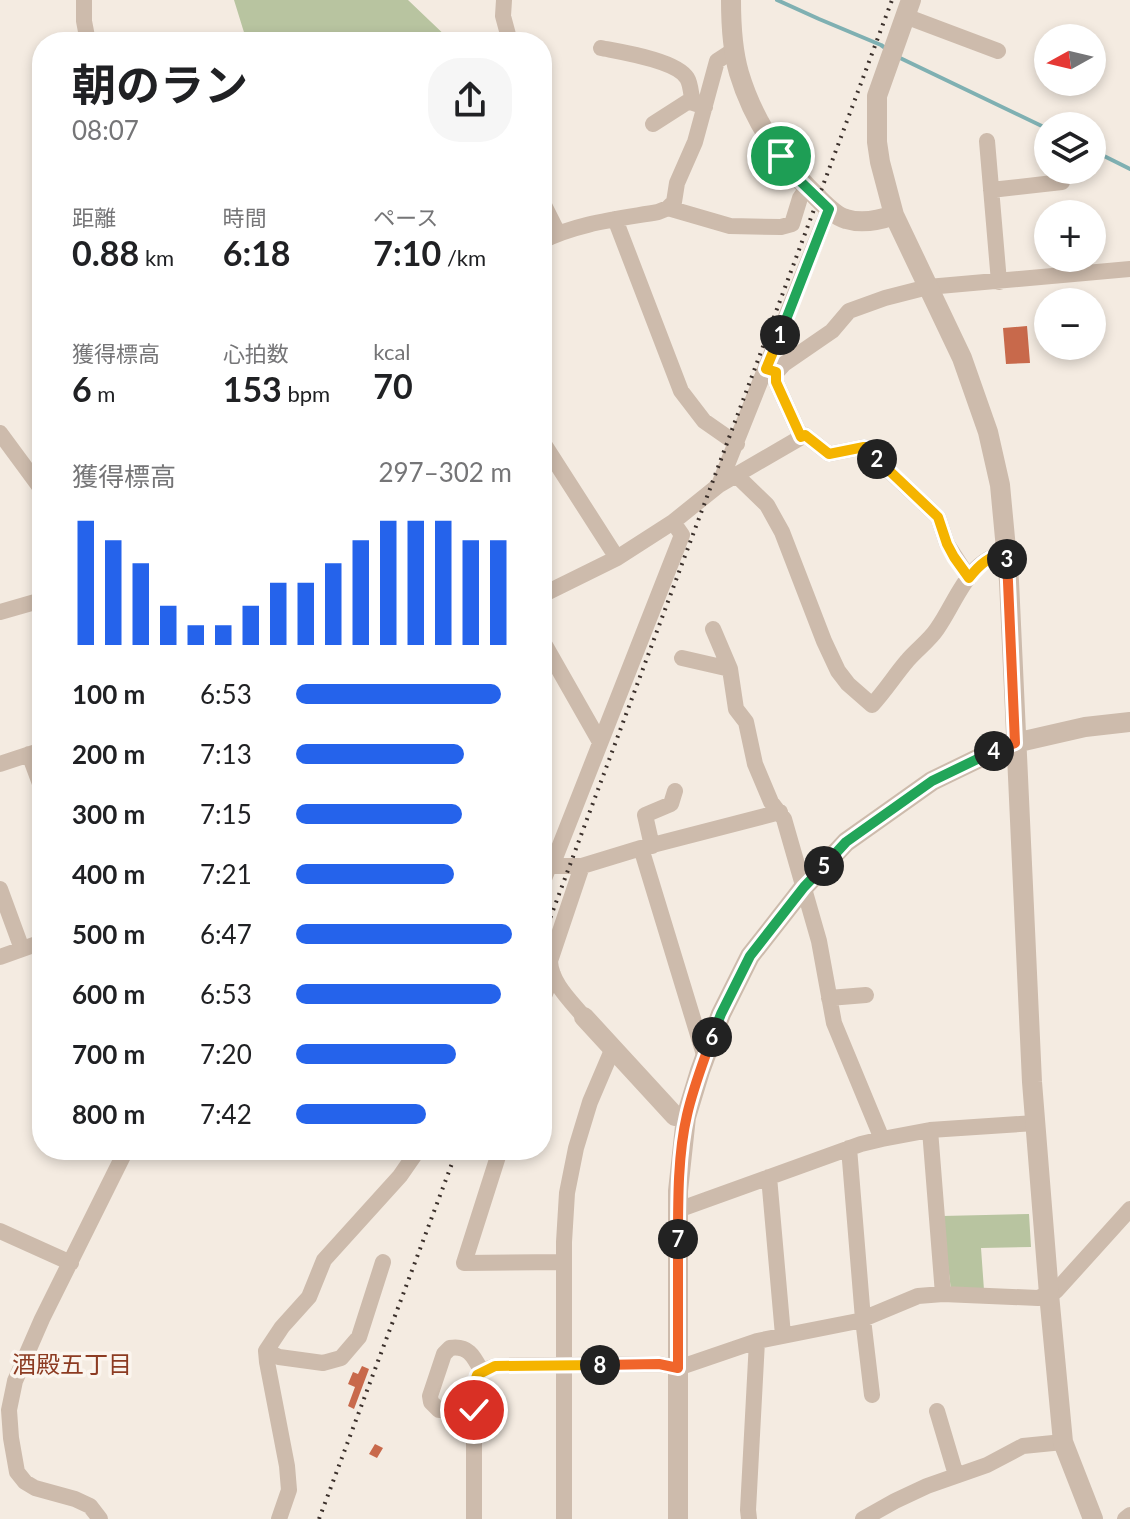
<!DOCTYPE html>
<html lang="ja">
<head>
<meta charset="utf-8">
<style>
  :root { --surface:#fff; --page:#f6f6f6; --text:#202124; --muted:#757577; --accent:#2563eb }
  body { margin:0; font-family:Lato,"Noto Sans JP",sans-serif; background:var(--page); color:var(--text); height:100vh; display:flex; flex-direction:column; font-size:30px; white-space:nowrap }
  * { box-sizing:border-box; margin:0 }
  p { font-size:26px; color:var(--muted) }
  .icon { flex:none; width:44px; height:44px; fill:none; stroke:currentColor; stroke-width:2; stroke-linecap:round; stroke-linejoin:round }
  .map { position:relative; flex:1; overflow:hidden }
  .drawer { position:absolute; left:32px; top:32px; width:520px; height:1128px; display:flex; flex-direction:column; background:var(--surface); border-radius:32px; box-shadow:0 4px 12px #0003 }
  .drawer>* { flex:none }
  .needle { width:52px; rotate:262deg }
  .tools { position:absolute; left:1034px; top:24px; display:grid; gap:16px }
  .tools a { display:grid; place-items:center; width:72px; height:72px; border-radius:50%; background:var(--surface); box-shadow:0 4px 12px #0003; font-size:40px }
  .pin { position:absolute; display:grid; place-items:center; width:68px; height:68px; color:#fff; margin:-34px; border:4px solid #fff; border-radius:50%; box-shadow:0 2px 8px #0007 }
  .km { position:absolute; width:40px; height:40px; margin:-20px; border-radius:50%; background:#222; color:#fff; font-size:22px; line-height:40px; text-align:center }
  .round { display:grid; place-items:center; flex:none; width:84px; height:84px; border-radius:32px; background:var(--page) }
  .headline { display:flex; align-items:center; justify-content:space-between; height:136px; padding:0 40px }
  h1 { font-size:44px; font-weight:700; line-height:60px }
  .figures { display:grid; grid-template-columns:repeat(3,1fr); gap:12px; height:136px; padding:8px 40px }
  .figures div { display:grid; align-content:center }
  .figures b { font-size:34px; font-weight:700 }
  .figures small { font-size:22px; font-weight:400 }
  .figures p { font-size:22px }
  .chart { height:224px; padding:16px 40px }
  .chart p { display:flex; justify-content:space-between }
  .chart svg { width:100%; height:144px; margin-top:8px; stroke:var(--accent); stroke-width:6 }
  ul { padding:0 40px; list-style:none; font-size:26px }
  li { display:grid; grid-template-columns:128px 96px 1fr; align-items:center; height:60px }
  li i { height:20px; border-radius:10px; background:var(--accent) }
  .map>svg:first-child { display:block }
  .green { fill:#b8c4a0 }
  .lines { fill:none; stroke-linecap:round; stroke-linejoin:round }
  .stream { stroke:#7fb0b2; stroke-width:4 }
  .building { fill:#c8694b }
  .minor { stroke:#cdbbac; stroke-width:16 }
  .tertiary { stroke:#cdbbac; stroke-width:20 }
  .rail { stroke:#3b302b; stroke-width:4; stroke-dasharray:2 6; stroke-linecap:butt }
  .split-1-casing { stroke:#fff; stroke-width:16 }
  .split-2-casing { stroke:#fff; stroke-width:16 }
  .split-3-casing { stroke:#fff; stroke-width:16 }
  .split-4-casing { stroke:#fff; stroke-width:16 }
  .split-5-casing { stroke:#fff; stroke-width:16 }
  .split-6-casing { stroke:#fff; stroke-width:16 }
  .split-7-casing { stroke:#fff; stroke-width:16 }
  .split-8-casing { stroke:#fff; stroke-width:16 }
  .split-9-casing { stroke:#fff; stroke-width:16 }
  .split-1 { stroke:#22a559; stroke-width:10 }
  .split-2 { stroke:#f5b400; stroke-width:10 }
  .split-3 { stroke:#f5b400; stroke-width:10 }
  .split-4 { stroke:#f0652b; stroke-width:10 }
  .split-5 { stroke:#22a559; stroke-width:10 }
  .split-6 { stroke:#22a559; stroke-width:10 }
  .split-7 { stroke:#f0652b; stroke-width:10 }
  .split-8 { stroke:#f0652b; stroke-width:10 }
  .split-9 { stroke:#f5b400; stroke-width:10 }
  .labels { text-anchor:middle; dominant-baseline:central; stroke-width:7; stroke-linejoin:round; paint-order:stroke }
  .neighbourhood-label { font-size:24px; fill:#8c3b22; stroke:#fbf5ee }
</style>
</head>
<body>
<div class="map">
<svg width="1130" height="1519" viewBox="0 0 1130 1519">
  <rect width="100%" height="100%" fill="#f4ebe1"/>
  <path class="green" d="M234,0H408L452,42H247Z
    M1029,1214L1031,1247L981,1248L984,1290H951L942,1216Z"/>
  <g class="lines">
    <path class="stream" d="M777,0L819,19L881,45L888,50
      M898,57L1048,129
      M1092,150L1130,169"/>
  </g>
  <path class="building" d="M1027,326L1030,363L1006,364L1003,328Z
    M362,1366L369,1369L354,1409L348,1406L355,1387L348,1384L353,1372L358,1374Z
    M375,1444L383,1448L377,1458L369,1454Z"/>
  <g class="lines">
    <path class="minor" d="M84,0V21L88,42
      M504,0L503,16L510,42
      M905,16L998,51
      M601,48C621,52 676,60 687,78C691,84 691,96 693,103L705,107
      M653,124L692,99
      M987,141L999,282
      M991,190L1062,182
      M542,201L558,233
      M668,208L730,226L781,227L792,224L800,198L807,188
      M615,219L681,391L704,421L737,444
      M542,241C578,223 618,219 658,212L668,208L674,202L677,183L695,142L717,61L734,50
      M0,433L42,490
      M801,437L776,382L775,374L784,364L832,331L849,311L885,298L928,287L1130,269
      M542,441L617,558
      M736,475L767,505L782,532L824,641L838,671L848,684L872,705C885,691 895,675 907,661C916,650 929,641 937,629C957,601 968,558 1007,553
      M719,485L829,209
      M542,595L617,558L673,522L719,485L805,435L829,454L864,447L938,517L947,544L969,578
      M0,612L42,600
      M713,629L730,669L736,709L746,722L755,764L771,802L784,819L819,941L834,1023L882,1139L930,1130L943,1294
      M542,640L600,742
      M682,658L730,669
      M29,754L42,789
      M0,764L42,750
      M652,846L645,815L671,804L675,791
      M641,848L705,1058
      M542,866H582L641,848L780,812
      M582,866L550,961C551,983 571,1001 584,1017
      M542,884L549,866L555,858L682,535L673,522
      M0,889L22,949
      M0,957L42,942
      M829,998L866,995
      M542,1001L553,974
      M930,1130L1035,1123
      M849,1148L863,1319L872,1395
      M500,1150L464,1263L564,1262
      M769,1177L783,1335
      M678,1210L861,1144L882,1139
      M0,1231L71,1263
      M266,1351L279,1357L323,1363L341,1358L359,1337L383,1262
      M474,1410H439L431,1402L430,1396L444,1354L450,1348C469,1345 474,1357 482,1372
      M937,1411L956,1475
      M100,1519L90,1506L75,1499L35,1488L25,1482L17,1472L11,1438L9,1410L15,1381L42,1319L126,1150
      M279,1519L289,1490L287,1466L267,1362L266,1351L282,1327L309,1297L324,1260L400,1176L418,1150
      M474,1519V1384C478,1373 484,1370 495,1366L659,1364L678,1368L757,1341L858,1321L918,1296L943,1294L1038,1298L1056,1291L1130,1209
      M564,1519V1242L567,1193L576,1148L590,1102L613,1048
      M749,1519L748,1510L757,1341
      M863,1519L895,1501L927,1486L987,1465L1023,1446L1063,1442
      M1125,1519L1130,1515"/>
    <path class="tertiary" d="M731,0C731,25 732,49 739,73C753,120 782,163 817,197C825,205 835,216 846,219C862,224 880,220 894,215
      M911,0L877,96V142L880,162L894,215L962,358L988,432L1000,485L1009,581L1032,1082L1049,1294L1063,1442L1093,1519
      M584,1017L675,1116L686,1117
      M678,1519V1191L686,1117L700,1071L721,1014L750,956L804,887L846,842L932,781L1000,748L1015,743L1085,727L1130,722"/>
    <path class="rail" d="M542,940L892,0
      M319,1519L457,1150"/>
  </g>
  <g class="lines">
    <defs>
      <path id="split-1" d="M780,335L829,209L802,183L781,156"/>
      <path id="split-2" d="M780,335L766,369L776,372V382L801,437L805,435L829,454L864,447L877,459"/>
      <path id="split-3" d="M877,459L938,517L947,544L954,557L969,578C979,565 990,555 1007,553V559"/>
      <path id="split-4" d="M994,751L1015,743L1007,559"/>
      <path id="split-5" d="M824,866L846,842L932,781L994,751"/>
      <path id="split-6" d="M712,1037L721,1014L750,956L804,887L824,866"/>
      <path id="split-7" d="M678,1239C678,1199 678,1153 687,1115C693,1088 703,1063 712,1037"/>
      <path id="split-8" d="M600,1365L659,1364L678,1368V1239"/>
      <path id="split-9" d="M474,1410V1384L477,1375L495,1366L600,1365"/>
    </defs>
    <use href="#split-1" class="split-1-casing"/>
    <use href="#split-2" class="split-2-casing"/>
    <use href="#split-3" class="split-3-casing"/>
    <use href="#split-4" class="split-4-casing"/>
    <use href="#split-5" class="split-5-casing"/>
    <use href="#split-6" class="split-6-casing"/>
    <use href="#split-7" class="split-7-casing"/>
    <use href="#split-8" class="split-8-casing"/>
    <use href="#split-9" class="split-9-casing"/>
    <use href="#split-1" class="split-1"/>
    <use href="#split-2" class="split-2"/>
    <use href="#split-3" class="split-3"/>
    <use href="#split-4" class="split-4"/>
    <use href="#split-5" class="split-5"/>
    <use href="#split-6" class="split-6"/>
    <use href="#split-7" class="split-7"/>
    <use href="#split-8" class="split-8"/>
    <use href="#split-9" class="split-9"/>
  </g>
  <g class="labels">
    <g class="neighbourhood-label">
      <text x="72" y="1363">酒殿五丁目</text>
    </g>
  </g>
</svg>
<div class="tools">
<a><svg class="needle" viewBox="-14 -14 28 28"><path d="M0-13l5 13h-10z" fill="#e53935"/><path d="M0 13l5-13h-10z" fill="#757577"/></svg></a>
<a><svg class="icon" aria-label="layers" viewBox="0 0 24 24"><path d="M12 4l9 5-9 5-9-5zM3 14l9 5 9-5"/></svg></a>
<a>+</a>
<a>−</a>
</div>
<div class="pin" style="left:781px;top:156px;background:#1e9e55"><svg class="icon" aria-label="arrive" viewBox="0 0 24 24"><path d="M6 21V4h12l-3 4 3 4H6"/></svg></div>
<div class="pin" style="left:474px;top:1410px;background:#d93025"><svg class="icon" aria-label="check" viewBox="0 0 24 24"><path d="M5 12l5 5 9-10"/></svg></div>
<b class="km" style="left:780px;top:335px">1</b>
<b class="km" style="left:877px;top:459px">2</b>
<b class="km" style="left:1007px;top:559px">3</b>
<b class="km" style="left:994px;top:751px">4</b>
<b class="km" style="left:824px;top:866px">5</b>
<b class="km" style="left:712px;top:1037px">6</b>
<b class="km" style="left:678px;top:1239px">7</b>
<b class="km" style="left:600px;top:1365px">8</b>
<section class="drawer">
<div class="headline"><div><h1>朝のラン</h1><p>08:07</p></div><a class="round"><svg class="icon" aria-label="share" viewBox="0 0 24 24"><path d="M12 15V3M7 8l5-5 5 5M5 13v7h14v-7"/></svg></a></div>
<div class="figures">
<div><p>距離</p><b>0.88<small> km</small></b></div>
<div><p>時間</p><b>6:18</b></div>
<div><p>ペース</p><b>7:10<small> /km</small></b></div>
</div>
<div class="figures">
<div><p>獲得標高</p><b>6<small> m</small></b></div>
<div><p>心拍数</p><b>153<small> bpm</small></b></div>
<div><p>kcal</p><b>70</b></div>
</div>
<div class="chart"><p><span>獲得標高</span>297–302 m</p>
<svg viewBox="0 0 160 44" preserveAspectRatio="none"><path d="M5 44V6M15 44V12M25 44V19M35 44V32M45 44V38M55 44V38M65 44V32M75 44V25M85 44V25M95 44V19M105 44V12M115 44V6M125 44V6M135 44V6M145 44V12M155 44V12"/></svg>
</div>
<ul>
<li><b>100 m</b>6:53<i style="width:95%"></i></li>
<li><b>200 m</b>7:13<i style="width:78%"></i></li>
<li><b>300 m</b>7:15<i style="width:77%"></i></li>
<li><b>400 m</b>7:21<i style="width:73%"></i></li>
<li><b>500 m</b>6:47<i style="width:100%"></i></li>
<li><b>600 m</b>6:53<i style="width:95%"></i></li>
<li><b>700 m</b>7:20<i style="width:74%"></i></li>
<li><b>800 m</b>7:42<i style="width:60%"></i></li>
</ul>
</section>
</div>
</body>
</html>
